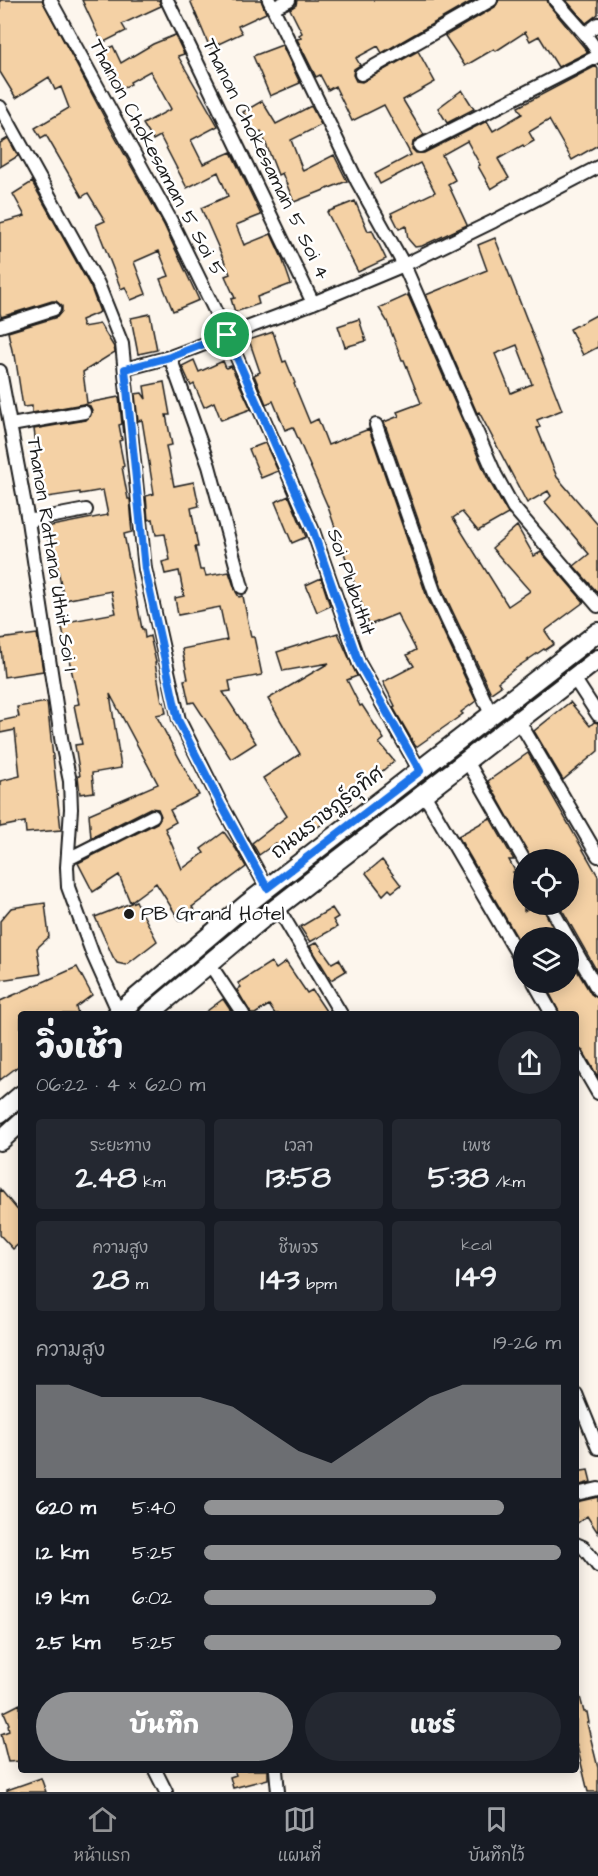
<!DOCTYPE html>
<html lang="th">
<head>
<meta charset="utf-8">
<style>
  :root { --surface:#171b24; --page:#242831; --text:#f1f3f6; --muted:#9ea1a6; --line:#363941; --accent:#919294 }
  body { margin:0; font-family:"Architects Daughter","Playpen Sans Thai",sans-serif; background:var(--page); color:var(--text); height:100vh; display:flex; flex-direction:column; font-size:22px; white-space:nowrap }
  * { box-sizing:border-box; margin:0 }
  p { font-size:20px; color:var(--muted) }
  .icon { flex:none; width:33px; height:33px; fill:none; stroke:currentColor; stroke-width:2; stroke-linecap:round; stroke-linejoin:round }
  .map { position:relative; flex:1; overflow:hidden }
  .drawer { position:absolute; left:18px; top:1011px; width:561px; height:762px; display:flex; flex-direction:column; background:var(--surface); border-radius:6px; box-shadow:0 3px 15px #0003 }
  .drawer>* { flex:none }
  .tools { position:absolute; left:513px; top:849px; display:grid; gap:12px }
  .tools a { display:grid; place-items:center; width:66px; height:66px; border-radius:50%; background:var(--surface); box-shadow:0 3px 15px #0003; font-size:30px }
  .pin { position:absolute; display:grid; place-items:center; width:51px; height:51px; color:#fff; margin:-26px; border:3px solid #fff; border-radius:50%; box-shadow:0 2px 6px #0007 }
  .round { display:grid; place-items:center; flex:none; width:63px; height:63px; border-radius:32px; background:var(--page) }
  .head { display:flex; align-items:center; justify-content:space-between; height:102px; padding:0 18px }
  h1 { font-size:33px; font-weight:800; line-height:45px }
  .figures { display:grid; grid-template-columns:repeat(3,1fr); gap:9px; height:102px; padding:6px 18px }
  .figures div { display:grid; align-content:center; border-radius:6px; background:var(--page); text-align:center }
  .figures b { font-size:30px; font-weight:800 }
  .figures small { font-size:16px; font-weight:400 }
  .figures p { font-size:16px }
  .chart { height:168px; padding:12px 18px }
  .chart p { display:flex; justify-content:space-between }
  .chart svg { width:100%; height:108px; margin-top:6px; fill:var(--accent); opacity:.7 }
  .primary-button { display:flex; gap:12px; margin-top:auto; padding:12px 18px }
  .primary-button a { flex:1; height:69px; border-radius:36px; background:var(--accent); color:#fff; font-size:24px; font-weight:800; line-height:69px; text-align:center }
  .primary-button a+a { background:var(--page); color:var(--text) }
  ul { padding:0 18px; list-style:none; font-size:20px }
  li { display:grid; grid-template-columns:96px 72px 1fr; align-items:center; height:45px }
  li i { height:15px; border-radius:8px; background:var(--accent) }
  .menu { display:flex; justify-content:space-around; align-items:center; height:84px; border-top:2px solid var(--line); background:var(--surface); font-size:16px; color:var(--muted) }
  .menu a { display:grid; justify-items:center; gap:3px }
  .menu .on { color:var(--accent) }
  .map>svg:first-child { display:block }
  .building { fill:#f4d1a5; stroke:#1c1c1c; stroke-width:1.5; fill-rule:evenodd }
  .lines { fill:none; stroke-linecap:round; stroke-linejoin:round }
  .street-casing { stroke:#1c1c1c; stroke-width:16 }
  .secondary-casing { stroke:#1c1c1c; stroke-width:22 }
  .street { stroke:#fff; stroke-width:12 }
  .secondary { stroke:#fff; stroke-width:18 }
  .route-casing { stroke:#fff; stroke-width:12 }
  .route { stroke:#1a73e8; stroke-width:8 }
  .poi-dot { fill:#1c1c1c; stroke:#fff; stroke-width:2 }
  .labels { text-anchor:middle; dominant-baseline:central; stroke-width:5; stroke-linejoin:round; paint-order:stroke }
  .street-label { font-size:20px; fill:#1c1c1c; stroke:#fff }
  .poi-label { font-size:20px; fill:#1c1c1c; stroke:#fff; text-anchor:start }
</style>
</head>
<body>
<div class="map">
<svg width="598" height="1792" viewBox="0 0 598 1792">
  <rect width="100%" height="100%" fill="#fdf6ed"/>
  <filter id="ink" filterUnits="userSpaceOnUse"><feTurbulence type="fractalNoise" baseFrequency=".0167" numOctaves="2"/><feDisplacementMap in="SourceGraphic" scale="12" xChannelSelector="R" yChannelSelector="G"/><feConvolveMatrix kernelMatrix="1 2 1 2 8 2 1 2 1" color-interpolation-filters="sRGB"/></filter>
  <g filter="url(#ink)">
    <path class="building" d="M0,0H42L110,128L164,225L199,300L173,311L160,279L169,276L159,251L134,262L146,294L131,300L125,287L121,289L96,225L105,221L88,193L82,197L46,135L41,138L35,128L69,108L61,87L55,90L49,77L16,98L0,72Z
      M82,0H159L161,6L122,24L126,31L102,43Z
      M190,0H261L266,13L238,26L242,33L210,48Z
      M297,0H474L382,53L378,46L356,58L360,65L354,69L353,75L356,81L362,82L418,51L435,82L403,100L424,135L413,142L412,149L416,153H424L487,121L493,131L522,114L518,107L596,66L598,69V145L572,160L549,120L529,132L534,141L524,147L523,145L498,159L509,178L491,189L478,166L480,165L467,141L442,155L455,180L448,184L467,225L422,246L415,247L408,239L406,226L399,229L391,213L435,192L420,163L380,184L375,174L411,155L384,105L352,121L335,86L328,90L320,75L316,77L297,39L301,38L299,35L302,33L290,9L296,5Z
      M499,0H547L549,5L588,52L558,67L539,36L530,41L525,32L496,51L494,49L465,66L445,36L495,7Z
      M566,0H598V14L586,23Z
      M175,35L184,54L178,56L218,126L191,140L203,164L231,152L261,215L236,225L244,245L271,234L282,258L291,284L257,297L259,304L235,312L231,299L235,298L225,276L230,274L201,208L228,196L218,172L187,188L160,136L153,140L143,124L171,109L150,71L130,82L131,84L117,91L99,53L113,46L121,63L153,44Z
      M282,45L300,83L270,96L253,56Z
      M462,90L474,109L447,123L438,108Z
      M262,101L276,124L311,106L321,125L291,140L303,171L334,155L347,181L294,202L282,173L278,175L261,131L256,134L243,112Z
      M8,138L18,156L0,167V143Z
      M32,182L91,288L100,312L81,320L83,327L100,324L114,347L115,352L83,372L87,403L119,397L122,424L119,425L122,440L119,441L124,466L122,467L128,499H130L132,523H131L132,532L124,534L142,629H144L145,638L150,636L156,662L155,663L162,702H164L166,713L156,715L199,795L170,810L176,822L165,828L182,869L204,853L201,849L224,832L236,849L246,867L192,907L195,911L180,921L156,883L130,902L119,875L93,892L78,863L157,823L161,816L158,809L150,808L91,838L89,814L158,784L110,694L121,768L92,773L94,792L80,794L78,776H80L75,745L82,744L74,705L79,704L61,623L116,613L111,591L64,600L55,554L51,555L46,527L108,515L103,490L80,494V492L41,498L36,460H38L34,429L86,420L91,415L92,410L90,406L83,404L32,413V406L23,407L15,355H13L8,332L57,317L62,311V306L56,301H52L1,317L0,313V223L25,216L13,194Z
      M355,201L368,231L372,230L386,259L358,272L327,212Z
      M495,238L562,410L537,420L540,427L537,428L557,477L598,525V593L574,566L589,554L545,502L551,496L548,491L527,503L479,412L477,413L426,295L487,270L478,245ZM517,345L532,384L511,393L495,354Z
      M408,295L487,477L508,514L478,531L462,512L453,518L508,606L530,591L492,548L517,526L534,556L541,552L584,602L545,631L554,644L545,650L544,649L513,670L498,682L501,686L491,693L443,591L384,422L399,416L397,412L421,403L404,360H402L387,321L379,308Z
      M150,314L157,350L138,354L131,318Z
      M598,314V347L583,355L570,329Z
      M359,319L366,341L345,347L338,326Z
      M273,332L283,362L286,361L295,383L294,384L310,423L318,419L328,445L369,429L427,597L476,701L461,712L463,714L456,719L416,747L393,707L395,706L383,682L414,666L407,655L416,650L397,614L369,625L328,507L293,427L285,430L273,401L266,404L254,375L260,372L249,340Z
      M194,360L199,372L223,361L226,368L231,366L251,409L221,420L214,402L204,407L194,384L191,386L182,366Z
      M164,382L170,415H166L172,445L166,446L174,486L194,482L199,506L191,508L198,547H195L200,570H204L206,576L229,572L236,592L239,597L243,596L251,637H254L262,675L229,681L231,691L223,692L256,743L231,759L194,702L189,703L184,680L188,679L182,649L227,640L220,607L178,615L175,598L184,596L179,571L165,574L162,562L170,560L165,534L156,535L153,519L148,520L146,496L154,494L142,420L138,421L135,394L142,393L146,399L144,386Z
      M265,443L278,471L261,478L249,449Z
      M289,496L306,537L292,543L275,502Z
      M321,578L330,606L317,612L306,585Z
      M338,633L357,676L347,680L360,706L362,705L384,739L379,743L394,761L349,800L351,803L327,819L328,820L302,838L300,836L282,851L276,843L259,855L252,843L287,816L263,778L300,754L268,699L329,663L283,671L277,652Z
      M37,634L43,671L4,677L0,639Z
      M47,702L61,830L26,833L25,822L0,827V781L20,776L15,730L0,733V721L19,717L17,707Z
      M570,702L590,726L594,722L598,723V751L563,780L534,731Z
      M528,753L598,876V973L559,904H568V860H532L488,781Z
      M490,818L514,860H509L515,871L513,872L524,890V911L536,904H541L558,938H524L519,941L458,836Z
      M382,860L401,885L392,892L389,889L383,895L366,873Z
      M136,901L157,941L126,965L117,963L113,957L95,917Z
      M45,903L49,937L37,948L41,974L0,980V921L11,908Z
      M332,908L338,917L333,920L337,927L310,942L300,927Z
      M317,942L332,963L339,959L346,971L331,980L310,946Z
      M568,955L591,994L598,998V1077L583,1051L576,1047V1014H560L544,982H568Z
      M271,962L276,969L286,962L307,993L312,990L328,1014H275L269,1005L255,1014H251L237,990L241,987L238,983Z
      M77,967L92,995L76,1007L78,1014H21V1064L0,1080V1001Z
      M223,999L233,1014H203Z
      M0,1189L21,1214V1242L13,1249L0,1235Z
      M588,1470L591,1482L576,1486V1472Z
      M598,1497V1533L587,1516L576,1524V1502Z
      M576,1697H580L584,1712H587L589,1723H587L598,1768V1792H588L576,1742Z
      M20,1704L21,1761L8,1762L1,1734L9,1731L8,1725L9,1724L4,1712Z
      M234,1770H268V1779L233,1788L230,1777L236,1775Z
      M41,1778L46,1792H7V1790Z"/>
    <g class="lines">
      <defs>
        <path id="street" d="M50,0L171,221L227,335L313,531L359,663L420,771
          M167,0L313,303
          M269,0L357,181L404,265L495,474L513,507L598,606
          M555,0L585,34L598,52
          M273,8L289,0
          M585,34L598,24
          M361,74L491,0
          M0,107L98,284L122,344L145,569L179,720L222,806L267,888
          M420,146L598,56
          M0,326L54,309
          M170,357L209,466L242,587
          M125,369L170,357L313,303L404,265L494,221L598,167
          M0,371L28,521L62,744L70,781L71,809L67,867L68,887L93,955L119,1013
          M11,425L84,412
          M376,425L435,594L491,714
          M28,521L86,510
          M574,678L598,715
          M519,721L598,856
          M467,761L524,860
          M424,794L524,965
          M68,859L153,816
          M549,904L568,938
          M278,908L341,1014
          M568,938L598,990
          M209,963L243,1014
          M534,982L552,1014
          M576,1055L598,1093
          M576,1394L598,1448
          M576,1494L598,1489
          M576,1544L583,1547L598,1566
          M155,1770L166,1792
          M276,1770L278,1792"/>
        <path id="secondary" d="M117,1014L247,904L598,632
          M149,1014L262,919L598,659
          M0,1113L21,1095
          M0,1141L21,1122"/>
      </defs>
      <use href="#street" class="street-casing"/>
      <use href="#secondary" class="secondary-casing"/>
      <use href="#street" class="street"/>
      <use href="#secondary" class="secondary"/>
    </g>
  </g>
  <g class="lines" filter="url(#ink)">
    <defs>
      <path id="route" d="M227,335L313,531L359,663L420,771L267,888L222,806L178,720L145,569L125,369L170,357Z"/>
    </defs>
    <use href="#route" class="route-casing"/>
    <use href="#route" class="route"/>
  </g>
  <circle class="poi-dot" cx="129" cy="914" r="6"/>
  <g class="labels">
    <g class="street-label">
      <text transform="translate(157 158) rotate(62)">Thanon Chokesaman 5 Soi 5</text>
      <text transform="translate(266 159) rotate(64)">Thanon Chokesaman 5 Soi 4</text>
      <text transform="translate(52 554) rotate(81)">Thanon Rattana Uthit Soi 1</text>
      <text transform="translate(351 582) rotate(71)">Soi Plubuthit</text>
      <text transform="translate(327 813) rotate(-38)">ถนนราษฏร์อุทิศ</text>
    </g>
    <g class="poi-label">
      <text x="141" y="914">PB Grand Hotel</text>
    </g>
  </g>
</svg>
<div class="tools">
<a><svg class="icon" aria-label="locate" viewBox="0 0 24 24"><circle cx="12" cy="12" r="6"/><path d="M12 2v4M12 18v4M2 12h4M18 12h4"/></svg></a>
<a><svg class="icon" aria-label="layers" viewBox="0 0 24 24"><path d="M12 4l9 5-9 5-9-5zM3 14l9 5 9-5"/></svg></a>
</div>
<div class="pin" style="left:227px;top:335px;background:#1e9e55"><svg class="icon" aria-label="arrive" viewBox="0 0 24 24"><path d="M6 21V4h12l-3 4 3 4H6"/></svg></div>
<section class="drawer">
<div class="head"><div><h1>วิ่งเช้า</h1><p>06:22 · 4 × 620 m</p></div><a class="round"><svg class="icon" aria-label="share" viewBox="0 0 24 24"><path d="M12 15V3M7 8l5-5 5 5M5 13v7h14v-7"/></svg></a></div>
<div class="figures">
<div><p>ระยะทาง</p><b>2.48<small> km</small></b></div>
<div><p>เวลา</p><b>13:58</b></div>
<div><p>เพซ</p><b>5:38<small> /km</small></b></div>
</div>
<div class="figures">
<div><p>ความสูง</p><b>28<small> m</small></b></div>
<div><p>ชีพจร</p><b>143<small> bpm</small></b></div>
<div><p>kcal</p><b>149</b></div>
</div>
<div class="chart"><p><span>ความสูง</span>19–26 m</p>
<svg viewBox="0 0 160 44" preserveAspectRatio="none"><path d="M0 44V6L10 6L20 11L30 11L40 11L50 11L60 15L70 24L80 33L90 38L100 29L110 20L120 11L130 6L140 6L150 6L160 6V44z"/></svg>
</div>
<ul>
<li><b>620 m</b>5:40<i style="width:84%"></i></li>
<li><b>1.2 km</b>5:25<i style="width:100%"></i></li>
<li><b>1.9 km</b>6:02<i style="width:65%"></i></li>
<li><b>2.5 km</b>5:25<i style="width:100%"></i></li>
</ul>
<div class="primary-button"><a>บันทึก</a><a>แชร์</a></div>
</section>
</div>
<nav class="menu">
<a class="on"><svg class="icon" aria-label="home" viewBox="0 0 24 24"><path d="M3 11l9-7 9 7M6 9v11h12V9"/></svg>หน้าแรก</a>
<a><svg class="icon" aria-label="map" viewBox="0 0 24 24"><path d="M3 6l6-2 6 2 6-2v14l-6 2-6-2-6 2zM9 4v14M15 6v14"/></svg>แผนที่</a>
<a><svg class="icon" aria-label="saved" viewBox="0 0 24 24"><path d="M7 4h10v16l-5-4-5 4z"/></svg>บันทึกไว้</a>
</nav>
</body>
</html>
